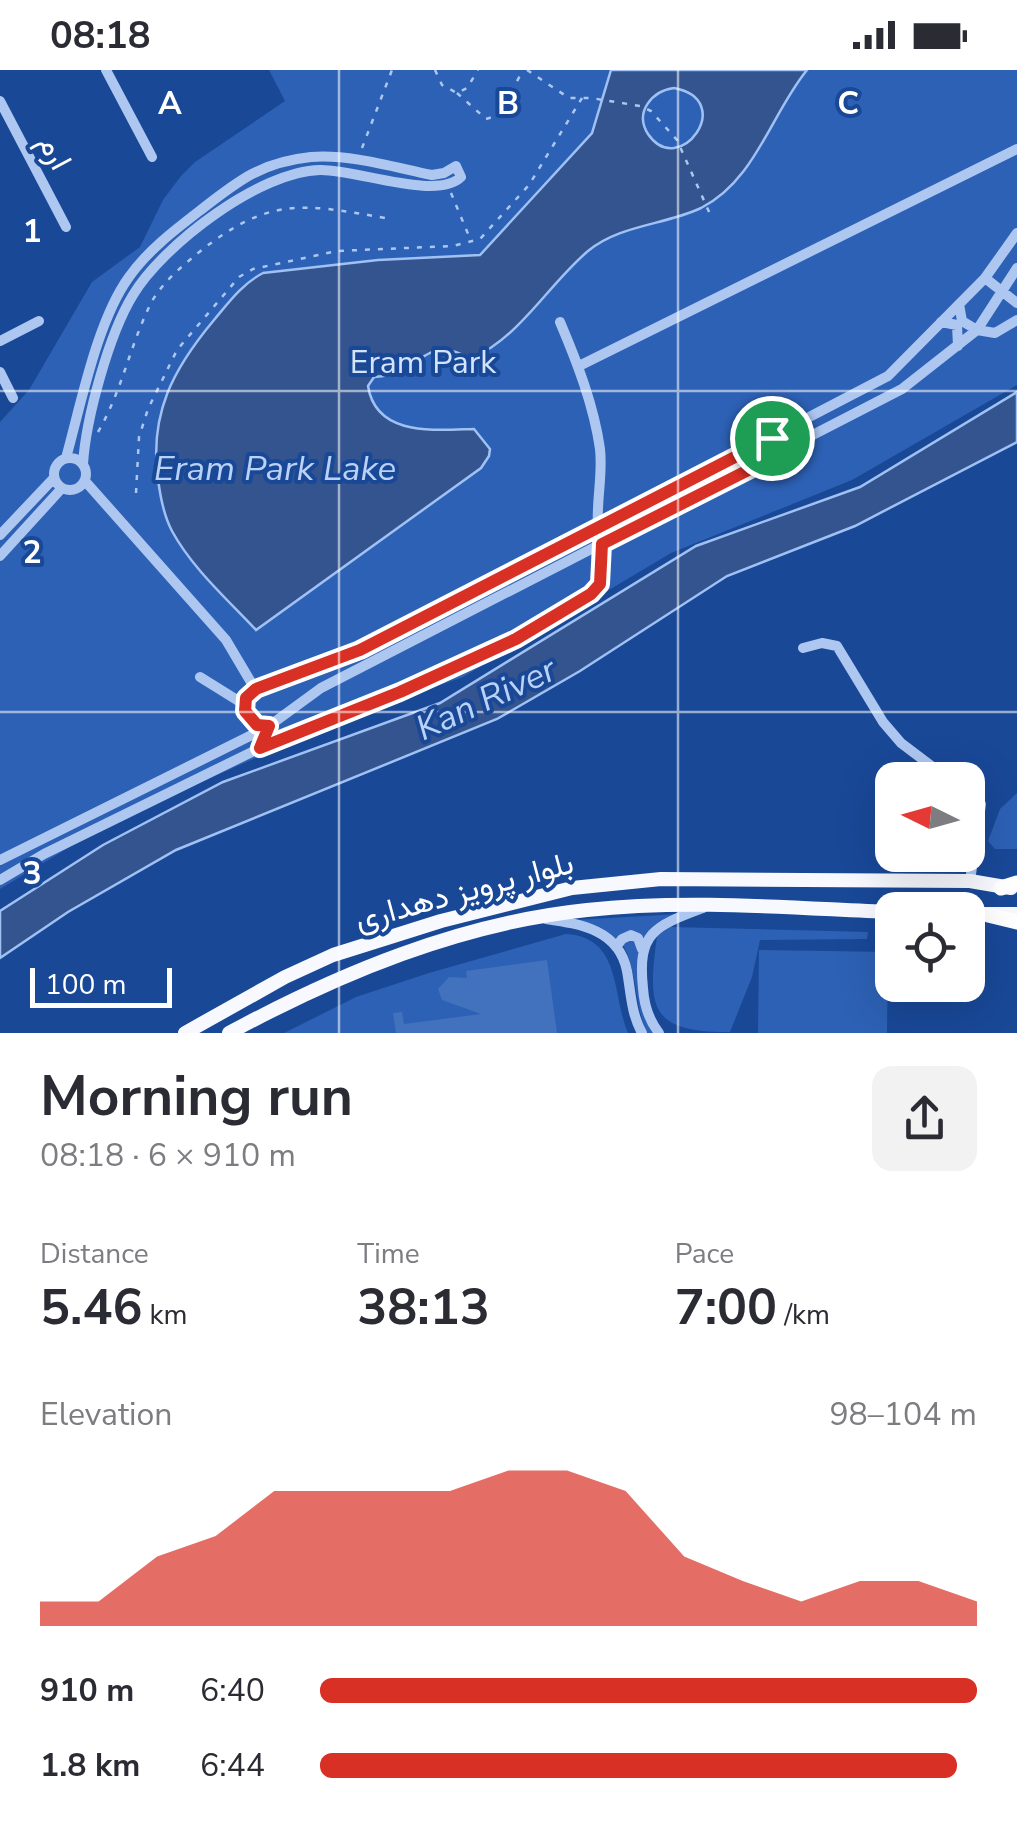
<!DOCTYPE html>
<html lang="en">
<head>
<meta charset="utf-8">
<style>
  :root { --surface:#fff; --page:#f2f2f3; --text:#2b2b33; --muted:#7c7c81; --accent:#d93025 }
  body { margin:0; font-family:"Nunito Sans",Vazirmatn,sans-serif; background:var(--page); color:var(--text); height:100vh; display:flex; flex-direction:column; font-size:38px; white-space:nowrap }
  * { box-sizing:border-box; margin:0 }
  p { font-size:32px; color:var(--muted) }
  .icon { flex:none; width:55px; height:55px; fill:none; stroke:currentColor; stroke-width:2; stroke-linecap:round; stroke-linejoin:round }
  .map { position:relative; height:963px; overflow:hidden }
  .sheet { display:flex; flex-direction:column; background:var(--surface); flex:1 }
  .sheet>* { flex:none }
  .needle { width:65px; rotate:275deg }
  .tools { position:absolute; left:875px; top:692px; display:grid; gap:20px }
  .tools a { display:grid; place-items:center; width:110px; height:110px; border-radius:20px; background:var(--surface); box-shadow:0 10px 40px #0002; font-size:50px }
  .scale { position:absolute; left:30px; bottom:25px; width:142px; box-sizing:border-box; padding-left:10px; border:5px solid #fff; border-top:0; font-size:28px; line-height:35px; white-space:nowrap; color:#fff; -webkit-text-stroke:8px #194897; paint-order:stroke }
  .pin { position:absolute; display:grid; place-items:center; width:85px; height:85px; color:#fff; margin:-42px; border:5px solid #fff; border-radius:50%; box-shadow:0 2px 10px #0007 }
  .round { display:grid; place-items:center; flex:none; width:105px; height:105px; border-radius:20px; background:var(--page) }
  .summary { display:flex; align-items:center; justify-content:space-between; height:170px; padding:0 40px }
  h1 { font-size:55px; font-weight:700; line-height:75px }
  .figures { display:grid; grid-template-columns:repeat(3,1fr); gap:15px; height:170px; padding:10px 40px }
  .figures div { display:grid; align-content:center }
  .figures b { font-size:50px; font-weight:700 }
  .figures small { font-size:28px; font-weight:400 }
  .figures p { font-size:28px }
  .chart { height:280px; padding:20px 40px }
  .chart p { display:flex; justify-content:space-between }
  .chart svg { width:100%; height:180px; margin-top:10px; fill:var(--accent); opacity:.7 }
  ul { padding:0 40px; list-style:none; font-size:32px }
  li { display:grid; grid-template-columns:160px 120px 1fr; align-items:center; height:75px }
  li i { height:25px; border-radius:12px; background:var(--accent) }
  .status { display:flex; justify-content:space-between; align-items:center; height:70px; padding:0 50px; background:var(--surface); direction:ltr }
  .status svg { height:28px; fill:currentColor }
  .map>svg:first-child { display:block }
  .green { fill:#2d61b5 }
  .water { fill:#33548f; stroke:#a0c1f3; stroke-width:2.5; fill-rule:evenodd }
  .building { fill:#4271be }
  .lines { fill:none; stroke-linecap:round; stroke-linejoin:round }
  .path { stroke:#adc7f1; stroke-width:2.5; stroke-dasharray:5 8; stroke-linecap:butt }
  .minor { stroke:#adc7f1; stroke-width:10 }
  .major { stroke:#f7f9ff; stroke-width:14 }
  .highway { stroke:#fff; stroke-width:15 }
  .route-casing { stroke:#fff; stroke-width:20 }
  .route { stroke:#d93025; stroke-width:12 }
  .grid { fill:none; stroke:#fff; stroke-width:2.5; stroke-opacity:0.55 }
  .labels { text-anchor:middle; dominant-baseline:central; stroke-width:8; stroke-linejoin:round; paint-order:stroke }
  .street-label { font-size:32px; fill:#fff; stroke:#194897 }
  .park-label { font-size:32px; fill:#d4e4fb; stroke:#194897 }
  .water-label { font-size:35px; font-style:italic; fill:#bad2f7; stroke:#194897 }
  .grid-label { font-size:32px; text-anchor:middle; font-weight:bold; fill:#fff; stroke:#194897; stroke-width:8; stroke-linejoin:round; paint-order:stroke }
</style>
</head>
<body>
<div class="status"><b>08:18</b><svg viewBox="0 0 49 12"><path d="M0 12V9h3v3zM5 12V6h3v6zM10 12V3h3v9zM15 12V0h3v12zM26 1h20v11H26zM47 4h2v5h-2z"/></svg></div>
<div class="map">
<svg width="1017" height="963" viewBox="0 0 1017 963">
  <rect width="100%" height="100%" fill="#194897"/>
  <path class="green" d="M269,0H1017V315L852,410L671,483L463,607L337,652L113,751L0,819V352L29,320L92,212L140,177L163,130L181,106L195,92L285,31Z
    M1017,723V779H995L988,771L1000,739Z
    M679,844L660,853L644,867L628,861L615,871L597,857L575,850Z
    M670,857L868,862L867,869L760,870L752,907L730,962C647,963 648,935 657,866Z
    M566,864C622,867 612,926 628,963H284L356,927L429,903Z
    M629,869L638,873L640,932L652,963H647C634,934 638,902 623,875Z
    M759,880L888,882L887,963H758Z"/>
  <path class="water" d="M611,0H807C771,44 755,111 701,138C665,155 619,155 588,181C547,216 521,266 471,289C441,271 430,281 405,300C398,305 384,306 374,307L368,316C376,367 435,360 474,359L490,379L489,386L481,398L256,560C227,529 192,498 172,461C164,446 160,425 158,409C149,344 173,299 214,250C229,232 242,214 263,203L378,190L480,185L592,63ZM674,18C738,30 679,110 648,64C634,42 652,21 674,18Z
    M1017,322V372L855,456L727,506L580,601L497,649L176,780L68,842L0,888V841L103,775L223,712L440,633L696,476L860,417Z"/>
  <path class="building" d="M547,890L557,963H396L393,943L402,942L404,954L481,944L442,930L438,919L449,907L467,908L466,901Z"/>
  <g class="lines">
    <path class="path" d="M435,0L442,15L457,23L467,18L478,0
      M527,0L569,28H591L640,36L651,41L677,70L710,144
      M457,23L486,49L499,45L523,0
      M362,78L392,0
      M451,123L471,171
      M98,362C122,321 130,275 151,233C161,214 181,197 198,183C268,127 301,133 385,148
      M136,423L139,367L148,339L177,280L239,207L253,199L337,181L453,176L480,169L529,115L582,28"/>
    <path class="minor" d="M106,0L152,87
      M0,31L66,157
      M1017,163L985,208L888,306L360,581L255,619L247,628V647L257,655L269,656L321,618L902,319L977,260L1017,198
      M985,208L1017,233
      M959,234L962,251L977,260L995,263L1017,250
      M941,252L957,255L958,276
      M0,271L39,251
      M579,296L1017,79
      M0,302L13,328
      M54 404a16 16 0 1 1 32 0a16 16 0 1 1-32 0Z
      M66,388C81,334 97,251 129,207C148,180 176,159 202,139C239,110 262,92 311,87C351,84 393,97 432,105L444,103L456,96L461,107C437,131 355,99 320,100C260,101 163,175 133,225C109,264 86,348 83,394
      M85,411L226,570L255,619
      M0,465L54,408
      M0,486L62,418
      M803,578L822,573L837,576L883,652L901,673L950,710
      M200,607L245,635
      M260,678L400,622L516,569L591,524C609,504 599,482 598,458C596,432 603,405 600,379C594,336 577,292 560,252
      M968,723L981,734L970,811
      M0,790L268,657
      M0,810L44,784L260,678L269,656
      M546,849C581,854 619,860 627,901C631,923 631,943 642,963
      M616,877L622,869L631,865L638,868L642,879
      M659,963C648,949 644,934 643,918C637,862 655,856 703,838"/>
    <path class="major" d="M968,844H1017
      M185,963L285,907L333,885L441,851L572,818L661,809L970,811L1011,818
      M229,963C340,903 461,853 587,840C688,829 791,838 892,842"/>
    <path class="highway" d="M1001,818L1017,813
      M988,845L1017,852"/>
  </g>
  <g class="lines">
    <defs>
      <path id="route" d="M772,368L782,383L602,474L600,514L591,524L516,569L400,622L260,678L269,656L257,655L245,641L246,628L256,619L360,580Z"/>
    </defs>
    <use href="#route" class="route-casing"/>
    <use href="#route" class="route"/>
  </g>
  <path class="grid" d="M339,0V963M678,0V963M0,321H1017M0,642H1017"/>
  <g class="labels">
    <g class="street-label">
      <text transform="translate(55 82) rotate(62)">ارم</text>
      <text transform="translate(464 821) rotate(-15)">بلوار پرویز دهداری</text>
    </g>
    <g class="park-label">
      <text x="423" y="292">Eram Park</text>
    </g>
    <g class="water-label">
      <text x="275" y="398">Eram Park Lake</text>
      <text transform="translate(486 629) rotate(-25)">Kan River</text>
    </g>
  </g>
  <g class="grid-label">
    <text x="170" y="44">A</text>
    <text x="508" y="44">B</text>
    <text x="848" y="44">C</text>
    <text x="32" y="172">1</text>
    <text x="32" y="493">2</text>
    <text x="32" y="814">3</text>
  </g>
</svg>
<div class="tools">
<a><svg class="needle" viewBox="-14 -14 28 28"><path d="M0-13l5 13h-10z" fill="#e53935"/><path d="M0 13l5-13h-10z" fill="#7c7c81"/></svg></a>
<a><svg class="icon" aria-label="locate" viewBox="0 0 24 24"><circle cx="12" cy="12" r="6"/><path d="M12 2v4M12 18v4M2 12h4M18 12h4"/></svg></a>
</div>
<div class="scale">100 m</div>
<div class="pin" style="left:772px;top:368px;background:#1e9e55"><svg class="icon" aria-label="arrive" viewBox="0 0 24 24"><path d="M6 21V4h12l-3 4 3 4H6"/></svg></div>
</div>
<section class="sheet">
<div class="summary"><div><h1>Morning run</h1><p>08:18 · 6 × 910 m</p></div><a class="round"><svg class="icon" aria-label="share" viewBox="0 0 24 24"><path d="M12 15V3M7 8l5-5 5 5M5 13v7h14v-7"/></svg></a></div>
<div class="figures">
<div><p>Distance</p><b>5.46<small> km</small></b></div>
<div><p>Time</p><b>38:13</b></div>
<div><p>Pace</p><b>7:00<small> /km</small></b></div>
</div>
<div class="chart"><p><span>Elevation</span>98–104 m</p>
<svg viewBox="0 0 160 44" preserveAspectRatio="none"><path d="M0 44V38L10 38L20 27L30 22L40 11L50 11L60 11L70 11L80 6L90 6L100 11L110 27L120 33L130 38L140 33L150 33L160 38V44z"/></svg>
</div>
<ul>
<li><b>910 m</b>6:40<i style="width:100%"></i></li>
<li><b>1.8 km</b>6:44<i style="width:97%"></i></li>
</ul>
</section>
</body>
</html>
